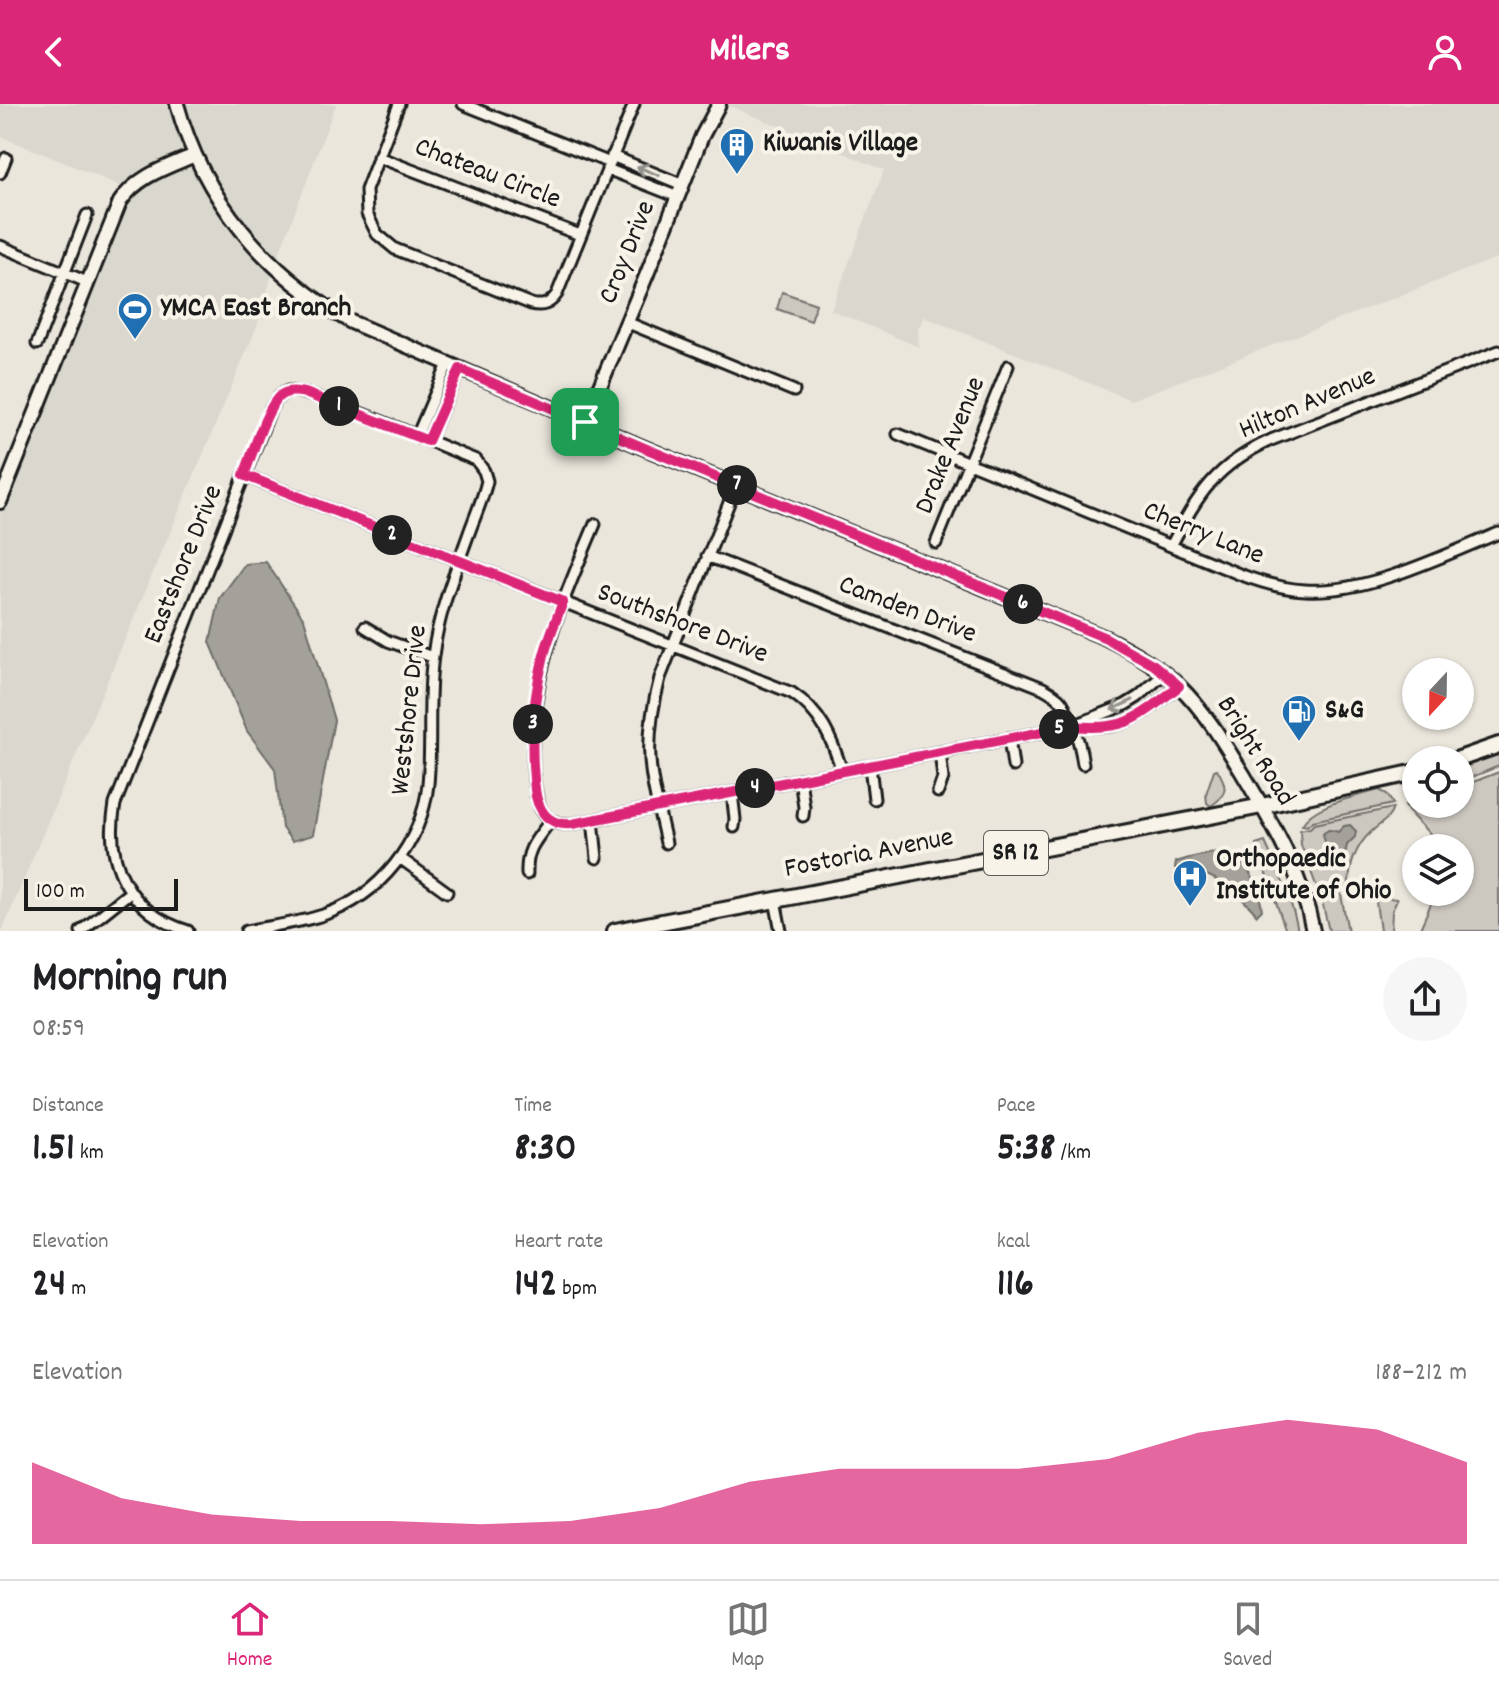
<!DOCTYPE html>
<html lang="en">
<head>
<meta charset="utf-8">
<style>
  :root { --surface:#fff; --page:#f6f6f6; --text:#202124; --muted:#757577; --line:#e0e0e0; --accent:#db2777 }
  body { margin:0; font-family:Dekko,sans-serif; background:var(--page); color:var(--text); height:100vh; display:flex; flex-direction:column; font-size:30px; white-space:nowrap }
  * { box-sizing:border-box; margin:0 }
  p { font-size:26px; color:var(--muted) }
  .icon { flex:none; width:44px; height:44px; fill:none; stroke:currentColor; stroke-width:2; stroke-linecap:round; stroke-linejoin:round }
  .map { position:relative; height:827px; overflow:hidden }
  .panel { display:flex; flex-direction:column; background:var(--surface); flex:1 }
  .panel>* { flex:none }
  .needle { width:52px; rotate:202deg }
  .fabs { position:absolute; left:1402px; top:554px; display:grid; gap:16px }
  .fabs a { display:grid; place-items:center; width:72px; height:72px; border-radius:50%; background:var(--surface); box-shadow:0 2px 6px #0004; font-size:40px }
  .scale { position:absolute; left:24px; bottom:20px; width:154px; box-sizing:border-box; padding-left:8px; border:4px solid #1c1c1c; border-top:0; font-size:22px; line-height:28px; white-space:nowrap; color:#1c1c1c; -webkit-text-stroke:6px #f7f3e8; paint-order:stroke }
  .pin { position:absolute; display:grid; place-items:center; width:68px; height:68px; color:#fff; margin:-34px; border-radius:16px; box-shadow:0 4px 12px #0006 }
  .km { position:absolute; width:40px; height:40px; margin:-20px; border-radius:50%; background:#222; color:#fff; font-size:22px; line-height:40px; text-align:center }
  .round { display:grid; place-items:center; flex:none; width:84px; height:84px; border-radius:42px; background:var(--page) }
  .head { display:flex; align-items:center; justify-content:space-between; height:136px; padding:0 32px }
  h1 { font-size:44px; font-weight:700; line-height:60px }
  .stats { display:grid; grid-template-columns:repeat(3,1fr); gap:12px; height:136px; padding:8px 32px }
  .stats div { display:grid; align-content:center }
  .stats b { font-size:40px; font-weight:700 }
  .stats small { font-size:22px; font-weight:400 }
  .stats p { font-size:22px }
  .chart { height:224px; padding:16px 32px }
  .chart p { display:flex; justify-content:space-between }
  .chart svg { width:100%; height:144px; margin-top:8px; fill:var(--accent); opacity:.7 }
  header { display:flex; justify-content:space-between; align-items:center; height:104px; padding:0 32px; background:var(--accent); color:#fff; font-size:36px; font-weight:700 }
  .tab-bar { display:flex; justify-content:space-around; align-items:center; height:112px; border-top:2px solid var(--line); background:var(--surface); font-size:22px; color:var(--muted) }
  .tab-bar a { display:grid; justify-items:center; gap:4px }
  .tab-bar .active { color:var(--accent) }
  .map>svg:first-child { display:block }
  .built { fill:#dad7ce }
  .green { fill:#ccc8c0; stroke:#74726e; stroke-width:2 }
  .water { fill:#a3a19a; stroke:#6d6c68; stroke-width:2 }
  .lines { fill:none; stroke-linecap:round; stroke-linejoin:round }
  .street-casing { stroke:#1c1c1c; stroke-width:15 }
  .secondary-casing { stroke:#1c1c1c; stroke-width:18 }
  .primary-casing { stroke:#1c1c1c; stroke-width:20 }
  .street { stroke:#f7f3e8; stroke-width:9 }
  .secondary { stroke:#f7f3e8; stroke-width:12 }
  .primary { stroke:#f7f3e8; stroke-width:14 }
  .oneway { stroke:#94928c }
  .route-casing { stroke:#fff; stroke-width:16 }
  .route { stroke:#db2777; stroke-width:10 }
  .labels { text-anchor:middle; dominant-baseline:central; stroke-width:8; stroke-linejoin:round; paint-order:stroke }
  .shield { fill:#f7f3e8; stroke:#5e5c59; stroke-width:2 }
  .shield-label { font-size:26px; font-weight:bold; fill:#1c1c1c }
  .poi-label { font-size:28px; font-weight:bold; fill:#1c1c1c; stroke:#f7f3e8; text-anchor:start }
  .street-label { font-size:28px; fill:#1c1c1c; stroke:#f7f3e8 }
</style>
</head>
<body>
<header><svg class="icon" aria-label="back" viewBox="0 0 24 24"><path d="M15 5l-7 7 7 7"/></svg>Milers<svg class="icon" aria-label="person" viewBox="0 0 24 24"><circle cx="12" cy="8" r="4"/><path d="M4 21q1-7 8-7t8 7"/></svg></header>
<div class="map">
<svg width="1499" height="827" viewBox="0 0 1499 827">
  <rect width="100%" height="100%" fill="#eae6dc"/>
  <filter id="ink" filterUnits="userSpaceOnUse"><feTurbulence type="fractalNoise" baseFrequency=".0125" numOctaves="2"/><feDisplacementMap in="SourceGraphic" scale="16" xChannelSelector="R" yChannelSelector="G"/><feConvolveMatrix kernelMatrix="1 2 1 2 8 2 1 2 1" color-interpolation-filters="sRGB"/></filter>
  <g filter="url(#ink)">
    <path class="built" d="M0,0H336L274,163L257,222L2,827H0V398L128,85L0,32Z
      M725,0H1499V153L1131,296L924,213L918,225L919,243L831,206L884,66Z"/>
    <path class="green" d="M782,188L816,200L811,217L777,205Z
      M1499,650V662L1460,678V663Z
      M1217,665C1227,681 1229,690 1211,702L1207,699L1206,690L1214,666Z
      M1499,668V827H1419L1436,788H1460V744H1437C1431,725 1413,718 1405,701L1416,699L1460,700V683Z
      M1379,686L1387,690L1393,700L1313,717L1307,722L1302,721C1313,700 1356,693 1379,686Z
      M1393,704C1390,716 1380,719 1371,728C1356,742 1349,762 1349,783L1340,785L1348,827H1329L1322,797L1301,741L1300,726L1310,724L1314,720Z
      M1265,738C1278,767 1292,795 1298,827H1286L1256,741Z
      M1380,793L1397,795L1392,807L1391,827H1380L1376,798Z"/>
    <path class="water" d="M266,458L304,515L334,616L313,731L292,737L282,724L275,665L247,627L210,538L220,494L245,460Z
      M1350,721L1356,727L1355,733L1347,741L1344,755L1336,758L1331,756L1329,750L1330,745L1325,738L1323,730C1328,724 1332,726 1338,728L1344,722Z
      M1212,749C1219,749 1225,748 1232,751C1249,757 1260,789 1262,806L1257,811C1243,794 1222,775 1200,769C1192,766 1183,767 1175,764L1176,758L1189,754Z"/>
    <g class="lines">
      <defs>
        <path id="street" d="M399,0L366,86L367,110L377,130L395,145L531,200C543,203 550,200 557,190L634,0
          M463,0L610,59
          M612,52L683,81
          M378,53L580,131
          M607,65L678,93
          M0,69L6,54
          M0,142L87,178
          M626,218L794,287
          M37,240L87,111
          M898,330L1239,470C1260,478 1282,485 1305,486C1368,490 1441,452 1499,429
          M417,332L448,260
          M428,337L460,265
          M244,371L792,589C821,608 832,635 842,667
          M595,420C559,506 525,580 534,676C537,701 541,722 572,720L1073,622L1125,601L1138,593L1165,569
          M936,439L1008,262
          M1171,442C1198,390 1216,361 1271,336L1499,247
          M707,452L1043,584C1066,597 1063,599 1073,623C1079,635 1081,646 1083,660
          M365,523L388,537L432,553
          M1076,622C1128,627 1140,612 1179,582
          M1009,634L1013,662
          M870,662L874,695
          M800,675L804,703L803,712
          M938,688L943,674L940,648
          M732,689L735,715L734,723
          M593,716L597,754
          M666,739C661,715 654,691 651,666C647,635 652,604 660,574L736,381
          M400,754L447,788
          M527,770C526,745 536,736 551,716
          M775,796L781,827
          M81,827L129,789
          M188,827C129,809 104,759 115,700L271,304C275,297 280,290 288,287C305,283 450,346 476,356L484,367L487,377C483,395 475,412 469,429C455,468 438,510 433,552C427,594 432,637 428,680C422,739 380,792 323,811C299,819 271,822 246,827"/>
        <path id="secondary" d="M177,0C203,96 266,169 351,218L647,345L1106,534C1132,547 1157,561 1178,581C1205,607 1224,639 1243,670C1273,720 1302,770 1313,827
          M585,318L647,170L702,32L719,0
          M0,398L120,98C137,72 167,63 195,51"/>
        <path id="primary" d="M1456,656L1499,641
          M615,827L1262,702L1416,668"/>
      </defs>
      <use href="#street" class="street-casing"/>
      <use href="#secondary" class="secondary-casing"/>
      <use href="#primary" class="primary-casing"/>
      <use href="#street" class="street"/>
      <use href="#secondary" class="secondary"/>
      <use href="#primary" class="primary"/>
    </g>
    <defs><path id="oneway-shaft" d="M-6 0H5M1.5-3L5.5 0L1.5 3" fill="none" stroke-width="1.6" stroke-linecap="round" stroke-linejoin="round" transform="scale(2)"/></defs>
    <g class="oneway">
      <use href="#oneway-shaft" transform="translate(648 67) rotate(-158)"/>
      <use href="#oneway-shaft" transform="translate(1122 601) rotate(155)"/>
    </g>
  </g>
  <g class="lines" filter="url(#ink)">
    <defs>
      <path id="route" d="M460,265L647,345L1106,534L1154,561L1179,582C1138,614 1128,627 1073,622L572,720C559,721 547,717 541,705C535,696 535,685 534,675C530,633 534,591 544,551C549,533 556,516 563,498L244,371C251,354 267,301 281,291C288,286 297,287 305,289L428,337Z"/>
    </defs>
    <use href="#route" class="route-casing"/>
    <use href="#route" class="route"/>
  </g>
  <defs>
    <symbol id="building-pin" viewBox="-11 -11 22 30"><path d="M0 17L-7.5 6A9.5 9.5 0 1 1 7.5 6Z" fill="#1f6fb2" stroke="#f7f3e8"/><path d="M-4-6H4V6H1V3H-1V6H-4ZM-2.5-4.3h1.7v1.8h-1.7ZM.8-4.3h1.7v1.8H.8ZM-2.5-1h1.7V.8h-1.7ZM.8-1h1.7V.8H.8Z" fill="#fff"/></symbol>
    <symbol id="stadium-pin" viewBox="-11 -11 22 30"><path d="M0 17L-7.5 6A9.5 9.5 0 1 1 7.5 6Z" fill="#1f6fb2" stroke="#f7f3e8"/><path d="M0-5a6.5 5 0 1 0 0 10a6.5 5 0 1 0 0-10ZM-3.5-1.8h7v3.6h-7Z" fill="#fff"/></symbol>
    <symbol id="fuel-pin" viewBox="-11 -11 22 30"><path d="M0 17L-7.5 6A9.5 9.5 0 1 1 7.5 6Z" fill="#1f6fb2" stroke="#f7f3e8"/><path d="M-5.5-6h7V0h2V4h1.3V-2.5L3-4.5l.8-.8L6-3V5H2.5V1h-1V6h-7ZM-4.2-4.7v3.2H.2V-4.7Z" fill="#fff"/></symbol>
    <symbol id="hospital-pin" viewBox="-11 -11 22 30"><path d="M0 17L-7.5 6A9.5 9.5 0 1 1 7.5 6Z" fill="#1f6fb2" stroke="#f7f3e8"/><path d="M-5-5h3v3.5h4V-5h3V5h-3V1.5h-4V5h-3Z" fill="#fff"/></symbol>
  </defs>
  <g fill-rule="evenodd">
    <use href="#building-pin" x="717" y="21" width="40" height="54"/>
    <use href="#stadium-pin" x="115" y="186" width="40" height="54"/>
    <use href="#fuel-pin" x="1279" y="588" width="40" height="54"/>
    <use href="#hospital-pin" x="1170" y="753" width="40" height="54"/>
  </g>
  <g class="labels">
    <rect class="shield" x="984" y="727" width="64" height="44" rx="6"/>
    <g class="shield-label">
      <text x="1016" y="749">SR 12</text>
    </g>
    <g class="poi-label">
      <text x="763" y="41">Kiwanis Village</text>
      <text x="161" y="206">YMCA East Branch</text>
      <text x="1325" y="608">S&amp;G</text>
      <text x="1216" y="757">Orthopaedic<tspan x="1216" dy="32">Institute of Ohio</tspan></text>
    </g>
    <g class="street-label">
      <text transform="translate(487 71) rotate(21)">Chateau Circle</text>
      <text transform="translate(629 149) rotate(-68)">Croy Drive</text>
      <text transform="translate(1308 301) rotate(-23)">Hilton Avenue</text>
      <text transform="translate(952 342) rotate(-68)">Drake Avenue</text>
      <text transform="translate(1203 431) rotate(22)">Cherry Lane</text>
      <text transform="translate(185 461) rotate(-68)">Eastshore Drive</text>
      <text transform="translate(907 507) rotate(21)">Camden Drive</text>
      <text transform="translate(682 521) rotate(21)">Southshore Drive</text>
      <text transform="translate(411 606) rotate(-84)">Westshore Drive</text>
      <text transform="translate(1254 648) rotate(58)">Bright Road</text>
      <text transform="translate(869 751) rotate(-11)">Fostoria Avenue</text>
    </g>
  </g>
</svg>
<div class="fabs">
<a><svg class="needle" viewBox="-14 -14 28 28"><path d="M0-13l5 13h-10z" fill="#e53935"/><path d="M0 13l5-13h-10z" fill="#757577"/></svg></a>
<a><svg class="icon" aria-label="locate" viewBox="0 0 24 24"><circle cx="12" cy="12" r="6"/><path d="M12 2v4M12 18v4M2 12h4M18 12h4"/></svg></a>
<a><svg class="icon" aria-label="layers" viewBox="0 0 24 24"><path d="M12 4l9 5-9 5-9-5zM3 14l9 5 9-5"/></svg></a>
</div>
<div class="scale">100 m</div>
<div class="pin" style="left:585px;top:318px;background:#1e9e55"><svg class="icon" aria-label="arrive" viewBox="0 0 24 24"><path d="M6 21V4h12l-3 4 3 4H6"/></svg></div>
<b class="km" style="left:339px;top:302px">1</b>
<b class="km" style="left:392px;top:431px">2</b>
<b class="km" style="left:533px;top:620px">3</b>
<b class="km" style="left:755px;top:684px">4</b>
<b class="km" style="left:1059px;top:625px">5</b>
<b class="km" style="left:1023px;top:500px">6</b>
<b class="km" style="left:737px;top:381px">7</b>
</div>
<section class="panel">
<div class="head"><div><h1>Morning run</h1><p>08:59</p></div><a class="round"><svg class="icon" aria-label="share" viewBox="0 0 24 24"><path d="M12 15V3M7 8l5-5 5 5M5 13v7h14v-7"/></svg></a></div>
<div class="stats">
<div><p>Distance</p><b>1.51<small> km</small></b></div>
<div><p>Time</p><b>8:30</b></div>
<div><p>Pace</p><b>5:38<small> /km</small></b></div>
</div>
<div class="stats">
<div><p>Elevation</p><b>24<small> m</small></b></div>
<div><p>Heart rate</p><b>142<small> bpm</small></b></div>
<div><p>kcal</p><b>116</b></div>
</div>
<div class="chart"><p><span>Elevation</span>188–212 m</p>
<svg viewBox="0 0 160 44" preserveAspectRatio="none"><path d="M0 44V19L10 30L20 35L30 37L40 37L50 38L60 37L70 33L80 25L90 21L100 21L110 21L120 18L130 10L140 6L150 9L160 19V44z"/></svg>
</div>
</section>
<nav class="tab-bar">
<a class="active"><svg class="icon" aria-label="home" viewBox="0 0 24 24"><path d="M3 11l9-7 9 7M6 9v11h12V9"/></svg>Home</a>
<a><svg class="icon" aria-label="map" viewBox="0 0 24 24"><path d="M3 6l6-2 6 2 6-2v14l-6 2-6-2-6 2zM9 4v14M15 6v14"/></svg>Map</a>
<a><svg class="icon" aria-label="saved" viewBox="0 0 24 24"><path d="M7 4h10v16l-5-4-5 4z"/></svg>Saved</a>
</nav>
</body>
</html>
